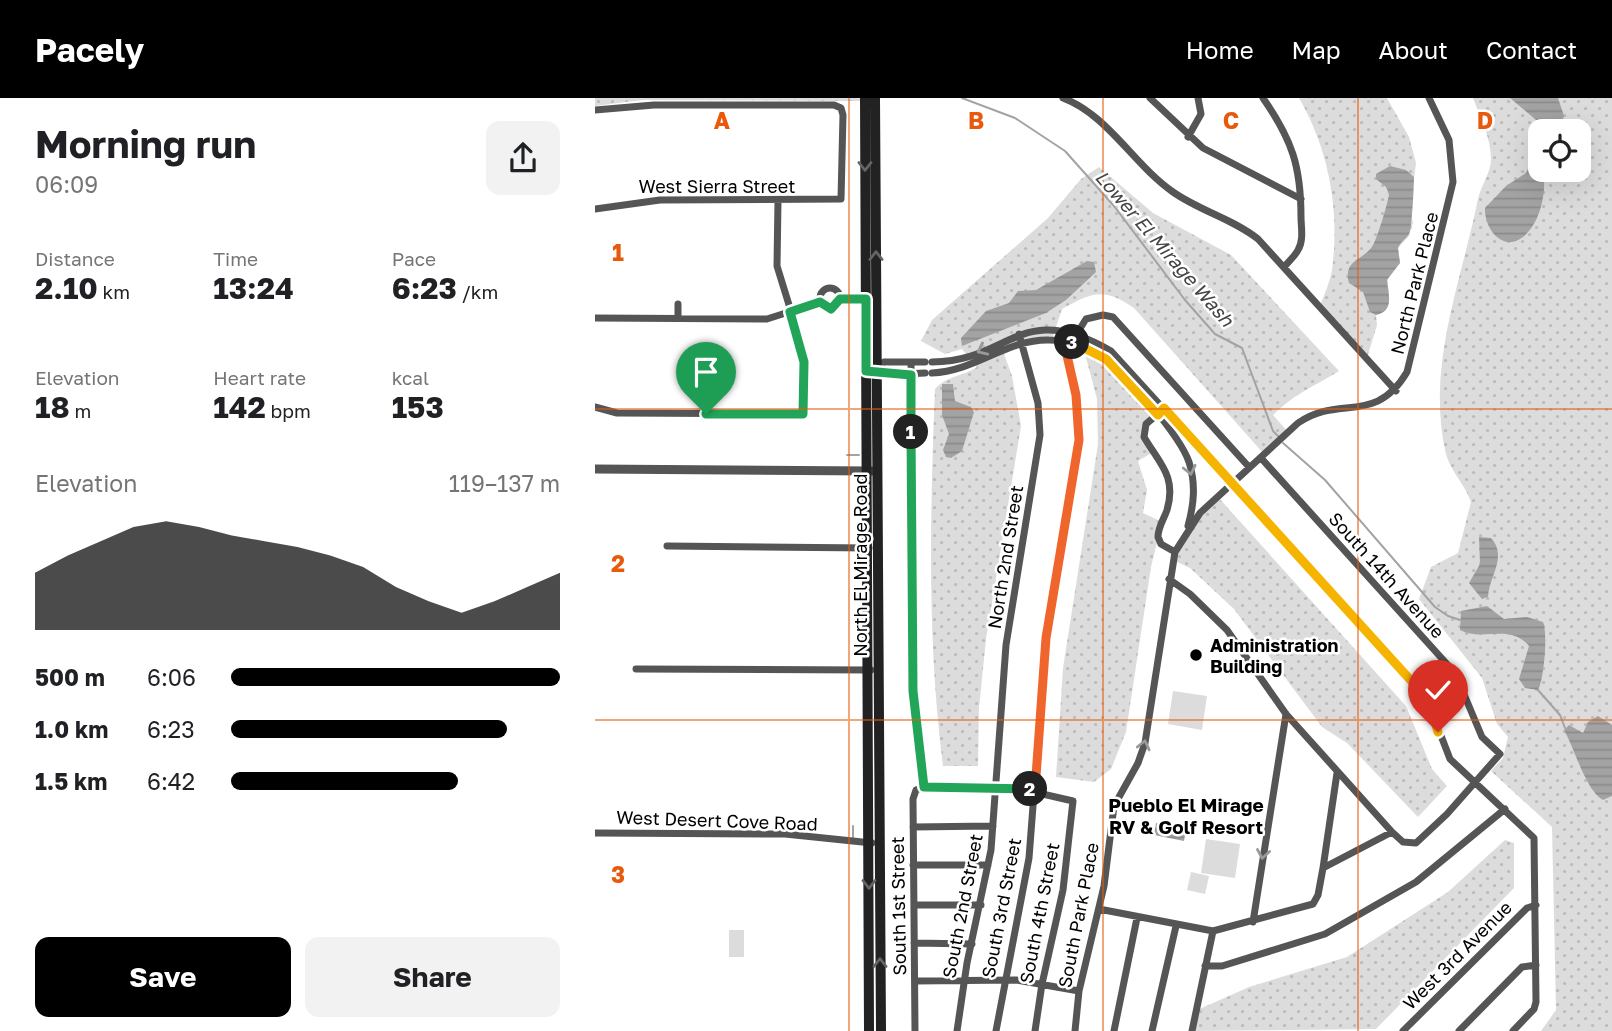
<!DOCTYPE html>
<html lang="en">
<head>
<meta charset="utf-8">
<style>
  :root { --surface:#fff; --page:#f2f2f2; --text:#202124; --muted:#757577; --accent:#000 }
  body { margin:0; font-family:"Golos Text",sans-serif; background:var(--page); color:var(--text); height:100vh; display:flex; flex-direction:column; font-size:26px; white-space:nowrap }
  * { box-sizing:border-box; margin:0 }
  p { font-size:23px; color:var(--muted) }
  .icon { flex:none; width:38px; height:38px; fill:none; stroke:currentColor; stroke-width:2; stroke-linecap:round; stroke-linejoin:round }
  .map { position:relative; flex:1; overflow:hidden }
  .sheet { display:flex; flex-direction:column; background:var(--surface); width:595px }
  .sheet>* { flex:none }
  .buttons { position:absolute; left:933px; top:21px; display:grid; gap:14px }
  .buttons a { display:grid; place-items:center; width:63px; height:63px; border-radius:14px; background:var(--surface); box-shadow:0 7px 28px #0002; font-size:35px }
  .pin { position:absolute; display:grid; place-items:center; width:60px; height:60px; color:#fff; margin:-72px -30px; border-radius:50% 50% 50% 0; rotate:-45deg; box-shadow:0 0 7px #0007 }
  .pin .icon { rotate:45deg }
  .km { position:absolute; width:35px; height:35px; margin:-18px; border-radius:50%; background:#222; color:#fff; font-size:19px; line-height:35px; text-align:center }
  .round { display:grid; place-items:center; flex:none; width:74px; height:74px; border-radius:14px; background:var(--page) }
  .head { display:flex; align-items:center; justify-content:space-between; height:119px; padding:0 35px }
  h1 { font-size:38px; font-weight:700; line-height:52px }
  .stats { display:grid; grid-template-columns:repeat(3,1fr); gap:10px; height:119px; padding:7px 35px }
  .stats div { display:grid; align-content:center }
  .stats b { font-size:30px; font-weight:700 }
  .stats small { font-size:19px; font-weight:400 }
  .stats p { font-size:19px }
  .chart { height:196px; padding:14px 35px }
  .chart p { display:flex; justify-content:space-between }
  .chart svg { width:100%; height:126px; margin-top:7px; fill:var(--accent); opacity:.7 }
  .action { display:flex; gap:14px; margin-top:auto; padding:14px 35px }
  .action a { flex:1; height:80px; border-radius:14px; background:var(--accent); color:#fff; font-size:28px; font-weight:700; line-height:80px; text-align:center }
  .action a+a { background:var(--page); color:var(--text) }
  ul { padding:0 35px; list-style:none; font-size:23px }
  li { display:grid; grid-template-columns:112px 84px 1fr; align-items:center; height:52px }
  li i { height:18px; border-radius:9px; background:var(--accent) }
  header { display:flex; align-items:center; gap:42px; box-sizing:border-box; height:98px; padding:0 35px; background:var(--accent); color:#fff }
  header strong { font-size:33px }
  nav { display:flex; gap:38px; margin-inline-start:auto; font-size:24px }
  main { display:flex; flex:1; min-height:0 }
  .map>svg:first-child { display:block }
  .grass { fill:url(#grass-dots); fill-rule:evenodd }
  .garden { fill:#dcdcdc }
  .water { fill:url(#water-rules) }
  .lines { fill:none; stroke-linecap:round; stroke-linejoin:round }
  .stream { stroke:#a3a3a3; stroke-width:2 }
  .minor { stroke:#555; stroke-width:7 }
  .tertiary { stroke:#555; stroke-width:9 }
  .secondary { stroke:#222; stroke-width:10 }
  .oneway { stroke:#646464 }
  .oneway2 { stroke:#999 }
  .split-1-casing { stroke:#fff; stroke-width:14 }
  .split-2-casing { stroke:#fff; stroke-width:14 }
  .split-3-casing { stroke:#fff; stroke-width:14 }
  .split-4-casing { stroke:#fff; stroke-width:14 }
  .split-1 { stroke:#22a559; stroke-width:9 }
  .split-2 { stroke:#22a559; stroke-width:9 }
  .split-3 { stroke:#f0652b; stroke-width:9 }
  .split-4 { stroke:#f5b400; stroke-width:9 }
  .grid { fill:none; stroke:#e8590c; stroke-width:2; stroke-opacity:0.55 }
  .poi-dot { fill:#000; stroke:#fff; stroke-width:2.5 }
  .labels { text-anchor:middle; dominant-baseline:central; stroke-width:5; stroke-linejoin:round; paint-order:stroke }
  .street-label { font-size:18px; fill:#000; stroke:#fff }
  .poi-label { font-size:18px; font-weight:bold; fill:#000; stroke:#fff; text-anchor:start }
  .water-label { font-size:19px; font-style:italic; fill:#444; stroke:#fff }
  .neighbourhood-label { font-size:19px; font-weight:bold; fill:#000; stroke:#fff }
  .grid-label { font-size:23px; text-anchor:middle; font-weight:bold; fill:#e8590c; stroke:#fff; stroke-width:5; stroke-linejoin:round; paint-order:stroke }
</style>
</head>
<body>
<header>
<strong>Pacely</strong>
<nav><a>Home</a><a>Map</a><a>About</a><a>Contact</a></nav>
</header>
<main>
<section class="sheet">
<div class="head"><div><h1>Morning run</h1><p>06:09</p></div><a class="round"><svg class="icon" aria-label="share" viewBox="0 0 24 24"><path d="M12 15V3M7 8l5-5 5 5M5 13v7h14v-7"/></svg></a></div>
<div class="stats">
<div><p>Distance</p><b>2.10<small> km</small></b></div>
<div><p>Time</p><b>13:24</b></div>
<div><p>Pace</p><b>6:23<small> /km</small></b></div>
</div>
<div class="stats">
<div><p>Elevation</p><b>18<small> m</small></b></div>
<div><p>Heart rate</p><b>142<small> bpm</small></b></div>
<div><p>kcal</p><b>153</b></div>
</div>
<div class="chart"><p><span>Elevation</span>119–137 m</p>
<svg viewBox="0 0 160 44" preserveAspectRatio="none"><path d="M0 44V24L10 18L20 13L30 8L40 6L50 8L60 11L70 13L80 15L90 18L100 22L110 29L120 34L130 38L140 34L150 29L160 24V44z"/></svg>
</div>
<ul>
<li><b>500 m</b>6:06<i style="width:100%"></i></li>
<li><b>1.0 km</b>6:23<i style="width:84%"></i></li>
<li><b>1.5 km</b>6:42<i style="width:69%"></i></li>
</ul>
<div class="action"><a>Save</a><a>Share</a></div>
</section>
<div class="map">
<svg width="1017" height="933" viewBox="0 0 1017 933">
  <defs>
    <pattern id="grass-dots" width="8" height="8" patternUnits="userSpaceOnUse" patternTransform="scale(1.75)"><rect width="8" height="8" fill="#dcdcdc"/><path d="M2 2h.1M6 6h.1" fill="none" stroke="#bbb" stroke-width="1.8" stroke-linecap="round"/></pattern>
    <pattern id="water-rules" width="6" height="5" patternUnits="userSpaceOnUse" patternTransform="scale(1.75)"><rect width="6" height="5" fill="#a3a3a3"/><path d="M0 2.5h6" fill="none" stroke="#8b8b8b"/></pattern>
  </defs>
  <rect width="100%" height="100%" fill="#fff"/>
  <path class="grass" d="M0,0H265V3L47,2L0,8Z
    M704,0H792L814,39L821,65L815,112L818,125L814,138L803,150L805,165L793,178C791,193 802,211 781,217L782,227L772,260L725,208C729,197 735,184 737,172C745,112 734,52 704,0Z
    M878,0H1017V933H946L961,912L957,729L896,673L908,660L913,639L902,626L887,580L824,501L836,469L863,455L876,404C870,386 854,372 850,352C832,266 866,185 883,101C886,88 896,74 896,61C896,40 885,19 878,0ZM945,33H984V72H945Z
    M504,69L558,115L636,157L744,273C717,290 703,293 678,317L693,334L669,356L539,210C509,189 497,194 467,211L457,241L408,253L417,278L426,328L391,541L384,610L383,668H348C332,544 335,416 340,291C351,278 369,278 382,269L367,251L350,256L326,243L337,222L453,120L486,81Z
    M488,248L511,261L563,317L549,335L560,353L543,363L552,392L548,415L567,424L556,469L531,634L516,671L499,684L461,679L468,570L503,346L502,301Z
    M622,398L811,608L837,671L852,688L823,719L752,645L727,629L639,511L595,470L578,462L580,454Z
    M910,742L919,745V790L781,931L597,933L600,913L654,889L752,859L853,794Z"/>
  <path class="garden" d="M578,593L612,598L607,632L573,626Z
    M611,741L645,746L640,780L606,775Z
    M596,774L614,778L610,796L592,792Z
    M134,832H149V859H134Z"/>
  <path class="water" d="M915,0H963L969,18L964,32L947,33V27Z
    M945,42V72H948C952,92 946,125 928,139C907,155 889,130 890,110L911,88L931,75Z
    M795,68L811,72L819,79C819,87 817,132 814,136C810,142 806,143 803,150L805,165L792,182C793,196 800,213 781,217L775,214L768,194L754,185C747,160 771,163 779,145C783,137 793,105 794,96L791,89L781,81V76Z
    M492,163L499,164L501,174L471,202L451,215L367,248L366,240L391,213L414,205L423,193L441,192Z
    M347,286H358L360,303L376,309L379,314L367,353L356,360L351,359L348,352L354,336L347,317Z
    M884,439L896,440C913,459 894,478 893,499L887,501L874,485L885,466Z
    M892,508L909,521L932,519L948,524C953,535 949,582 943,592L930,590L924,581L934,548C915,525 887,544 865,532L866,513Z
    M1003,618L1017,627V698L1008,702C991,693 979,649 969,632L974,627L988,635L993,624Z
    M561,725L569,727L571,731L572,727L591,731L589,743L559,737Z"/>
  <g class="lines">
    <path class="stream" d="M367,0L420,20L470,53L519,108L590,202L620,236L647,250L678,333L685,340
      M688,345L730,382L840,509L853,518L865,522
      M252,357H264
      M943,592L965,617L970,630
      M258,728V740"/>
    <path class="minor" d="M468,0C513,17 539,67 578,94C605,113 638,121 663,141L801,293
      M555,0L608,50L706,101
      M668,0C697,42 706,68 706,119C706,129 709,142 703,152C700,158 694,163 689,169
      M0,12L59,7H239L246,10L248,17L246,101L65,102L0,111
      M593,39L606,16L603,0
      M225 200a10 10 0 1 1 20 0a10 10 0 1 1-20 0Z
      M245,201H272
      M83,206V220
      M0,220L172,221L225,204
      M316,264L318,593L329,689
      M337,264C416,264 424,200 516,253L820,587L838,617L855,661L939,740L941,904L939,911L918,933
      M279,273L289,277L330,275
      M282,273L289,264H330
      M337,275C381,273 412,241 454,242C475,242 493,249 509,260C533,277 585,338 594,364C601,386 599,406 593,428
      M0,309L22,315L208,316L207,249L182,168L183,103
      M564,315L551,326L549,339C564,365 582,378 572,412C569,421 563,429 563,439L566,446L580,454
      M72,448L274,450
      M574,481L595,496L632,532L691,616L797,734
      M41,571L276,572
      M318,729L398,728
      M0,735L190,736L277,745
      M318,767H393
      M728,770L742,675
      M319,807H386
      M504,811L618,833L718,806L723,797L728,770L797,734L808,744L821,745L852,716L905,656L887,639L860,575L666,360
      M658,824L691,616
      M319,845L377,846
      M610,868H627L730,836L821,784L910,711
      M320,883L421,882L484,893
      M320,933L318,701L321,692L329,689L421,690L478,703L468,792L447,886L440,933
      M362,933L372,865L396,752L411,547L445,337L443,305L424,236
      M401,933L434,760L451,540L484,342L481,297L471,253L491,221L508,217L518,219L654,369
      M480,933L484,893L509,788L519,708L543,665L550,645L580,454L605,415L703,325C744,296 780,328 812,274L858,84L854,42L834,0
      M519,933L542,820
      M557,933L581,828
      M597,933L618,833
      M808,933L932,810L941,807
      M864,933L927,869L941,867"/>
    <path class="tertiary" d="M0,371L278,373"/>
    <path class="secondary" d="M270,0L274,933
      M280,0L286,933"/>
  </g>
  <defs><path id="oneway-chevron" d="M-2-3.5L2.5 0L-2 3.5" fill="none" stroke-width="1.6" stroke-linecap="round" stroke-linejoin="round" transform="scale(1.75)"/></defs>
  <g class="oneway">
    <use href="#oneway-chevron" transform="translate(270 68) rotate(90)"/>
    <use href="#oneway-chevron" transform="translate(281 158) rotate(-90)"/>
    <use href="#oneway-chevron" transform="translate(274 786) rotate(90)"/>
    <use href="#oneway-chevron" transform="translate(285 865) rotate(-90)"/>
  </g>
  <g class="oneway2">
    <use href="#oneway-chevron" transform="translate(387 252) rotate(155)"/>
    <use href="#oneway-chevron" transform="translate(595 372) rotate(77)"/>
    <use href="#oneway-chevron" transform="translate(549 647) rotate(-77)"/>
    <use href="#oneway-chevron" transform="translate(668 756) rotate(99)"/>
  </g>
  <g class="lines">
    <defs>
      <path id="split-1" d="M111,316H208L209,264L195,214L225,204L236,211L245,201H271V273L316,277V334"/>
      <path id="split-2" d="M316,334L318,593L329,689L435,691"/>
      <path id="split-3" d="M435,691L440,692L451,540L484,342L481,297L471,253L477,244"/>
      <path id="split-4" d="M477,244L511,261L563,317L569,310L820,587L838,617L843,634"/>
    </defs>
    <use href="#split-1" class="split-1-casing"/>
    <use href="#split-2" class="split-2-casing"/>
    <use href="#split-3" class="split-3-casing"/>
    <use href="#split-4" class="split-4-casing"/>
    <use href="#split-1" class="split-1"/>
    <use href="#split-2" class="split-2"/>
    <use href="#split-3" class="split-3"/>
    <use href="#split-4" class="split-4"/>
  </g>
  <path class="grid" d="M254,0V933M508,0V933M763,0V933M0,311H1017M0,622H1017"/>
  <circle class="poi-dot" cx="601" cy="557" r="7"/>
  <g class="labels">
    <g class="street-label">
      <text x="122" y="88">West Sierra Street</text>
      <text transform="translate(819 185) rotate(-76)">North Park Place</text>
      <text transform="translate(410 459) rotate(-81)">North 2nd Street</text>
      <text transform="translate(265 467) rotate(-90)">North El Mirage Road</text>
      <text transform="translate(792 477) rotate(48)">South 14th Avenue</text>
      <text transform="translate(122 722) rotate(2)">West Desert Cove Road</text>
      <text transform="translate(303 808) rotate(-91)">South 1st Street</text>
      <text transform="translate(367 808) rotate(-79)">South 2nd Street</text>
      <text transform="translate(406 810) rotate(-79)">South 3rd Street</text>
      <text transform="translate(444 815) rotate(-79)">South 4th Street</text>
      <text transform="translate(483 817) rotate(-79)">South Park Place</text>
      <text transform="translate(862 857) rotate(-45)">West 3rd Avenue</text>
    </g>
    <g class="poi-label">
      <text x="615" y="547">Administration<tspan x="615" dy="21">Building</tspan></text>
    </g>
    <g class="water-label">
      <text transform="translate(570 150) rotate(49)">Lower El Mirage Wash</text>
    </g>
    <g class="neighbourhood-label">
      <text x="591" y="706">Pueblo El Mirage<tspan x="591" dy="22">RV &amp; Golf Resort</tspan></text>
    </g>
  </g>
  <g class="grid-label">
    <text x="127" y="31">A</text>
    <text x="381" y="31">B</text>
    <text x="636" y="31">C</text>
    <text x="890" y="31">D</text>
    <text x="23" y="163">1</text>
    <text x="23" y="474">2</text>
    <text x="23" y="785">3</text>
  </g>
</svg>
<div class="buttons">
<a><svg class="icon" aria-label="locate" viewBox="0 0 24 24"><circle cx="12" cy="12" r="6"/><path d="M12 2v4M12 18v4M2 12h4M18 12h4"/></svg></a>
</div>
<div class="pin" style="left:111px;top:316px;background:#1e9e55"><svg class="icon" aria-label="arrive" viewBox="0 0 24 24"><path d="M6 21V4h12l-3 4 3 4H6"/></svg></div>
<div class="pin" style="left:843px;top:634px;background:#d93025"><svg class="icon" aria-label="check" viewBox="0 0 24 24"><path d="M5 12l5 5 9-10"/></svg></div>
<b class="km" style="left:316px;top:334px">1</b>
<b class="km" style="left:435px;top:691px">2</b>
<b class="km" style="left:477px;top:244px">3</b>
</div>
</main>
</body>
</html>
